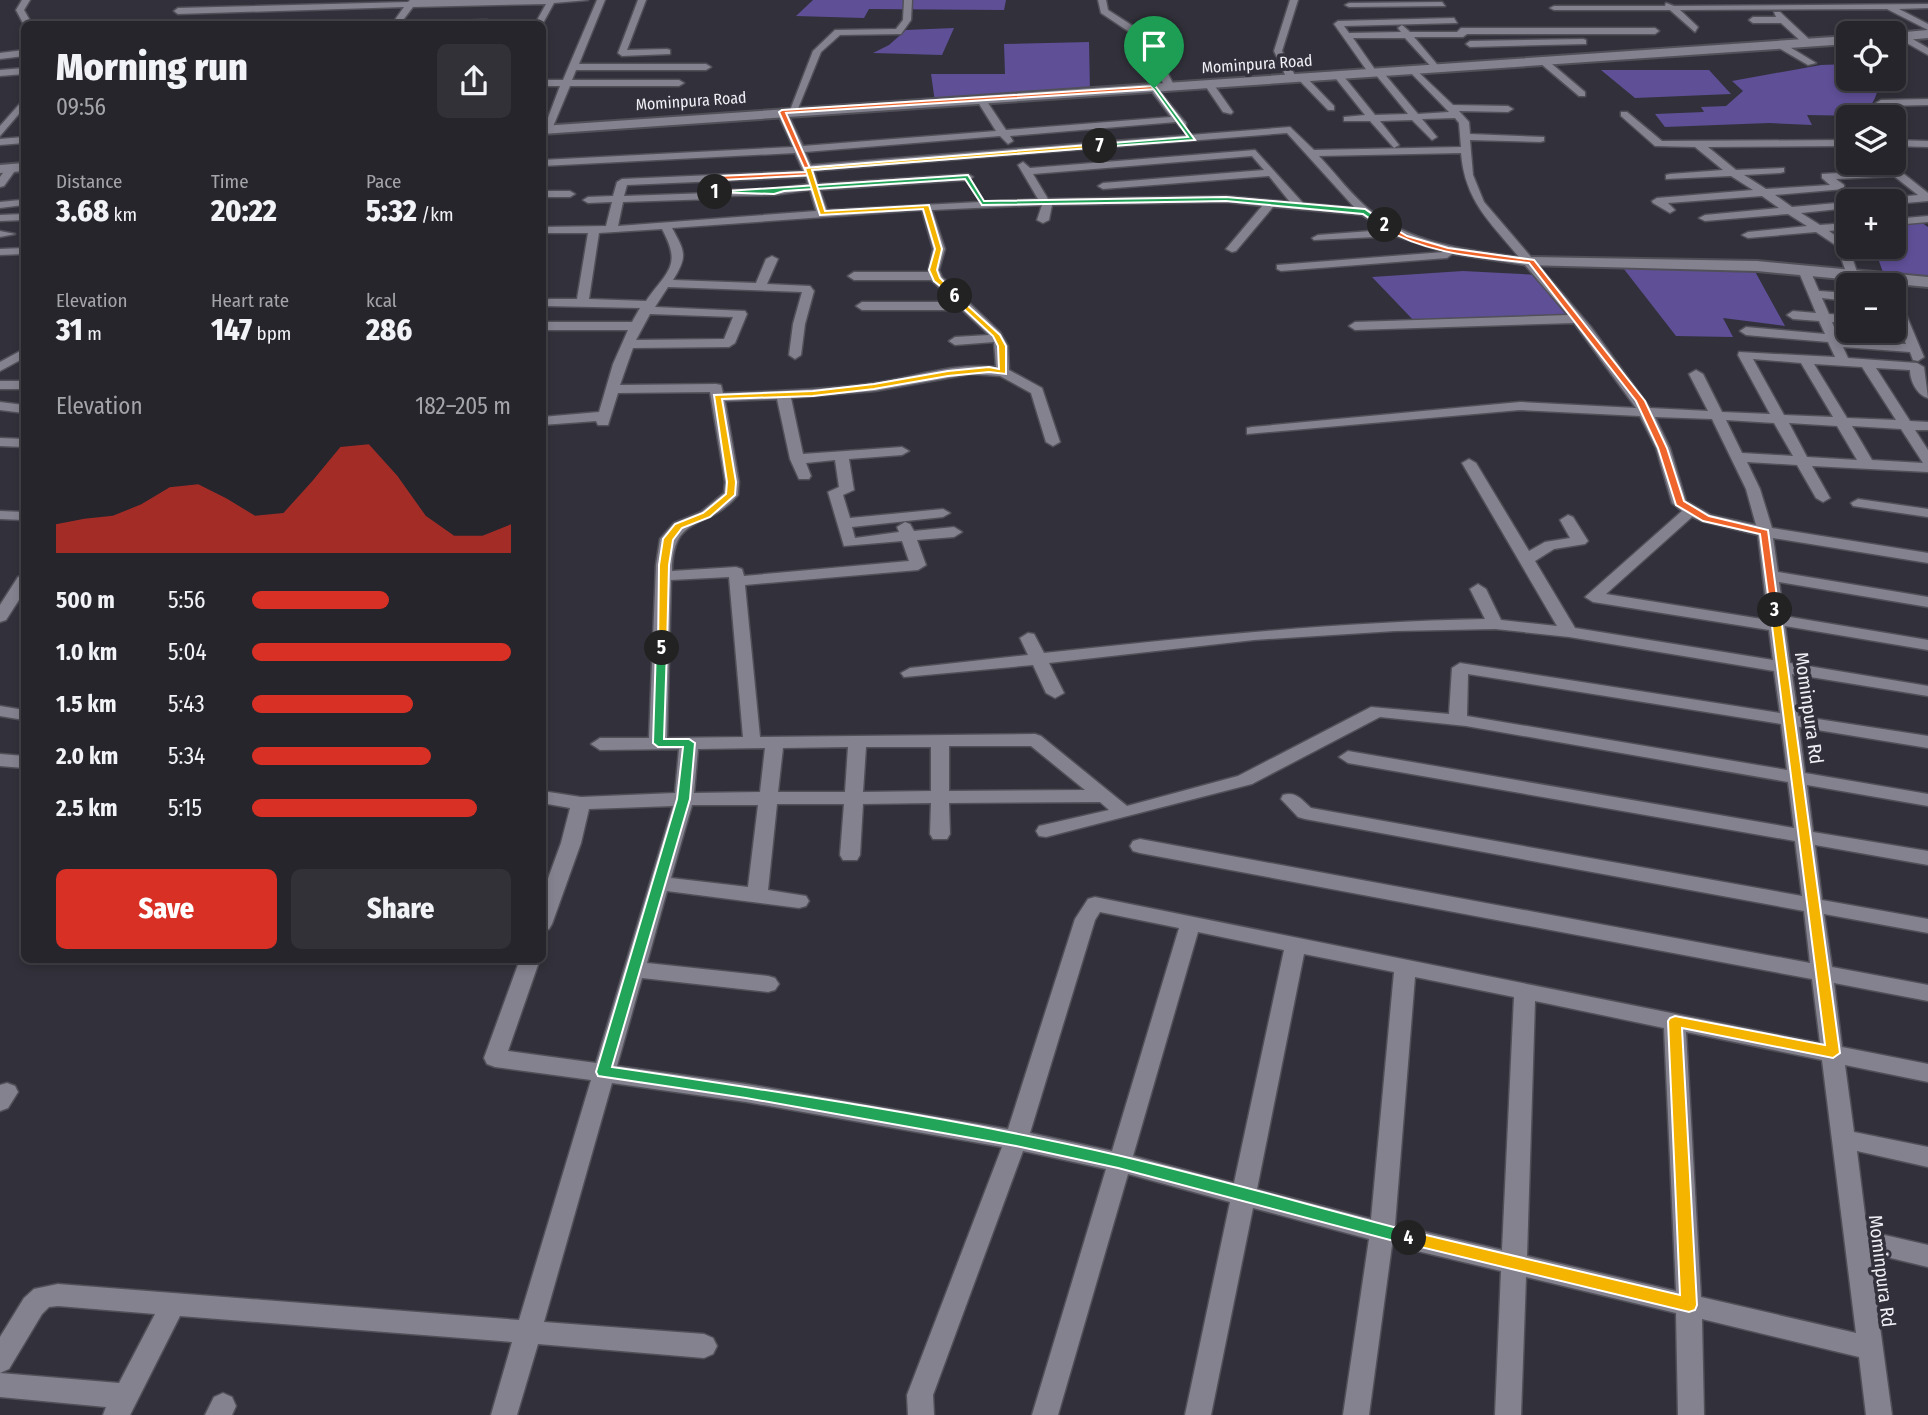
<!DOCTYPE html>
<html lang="en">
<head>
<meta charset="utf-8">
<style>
  :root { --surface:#26252c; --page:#323138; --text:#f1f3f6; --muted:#a4a5a9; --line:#424248; --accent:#d93025 }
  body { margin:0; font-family:"Fira Sans Condensed",sans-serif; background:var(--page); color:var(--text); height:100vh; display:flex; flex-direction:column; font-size:26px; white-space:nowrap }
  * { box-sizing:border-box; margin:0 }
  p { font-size:23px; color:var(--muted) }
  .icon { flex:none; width:38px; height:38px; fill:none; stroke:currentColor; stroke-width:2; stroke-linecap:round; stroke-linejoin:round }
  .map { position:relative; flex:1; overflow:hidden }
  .panel { position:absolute; left:21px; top:21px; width:525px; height:942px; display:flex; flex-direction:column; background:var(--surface); border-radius:10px; box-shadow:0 4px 10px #0003,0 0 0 2px var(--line) }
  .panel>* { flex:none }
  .controls { position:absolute; left:1836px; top:21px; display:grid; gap:14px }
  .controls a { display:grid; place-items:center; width:70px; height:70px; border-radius:10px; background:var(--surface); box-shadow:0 4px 10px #0003,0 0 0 2px var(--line); font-size:35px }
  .pin { position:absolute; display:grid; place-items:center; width:60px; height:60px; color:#fff; margin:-72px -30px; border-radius:50% 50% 50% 0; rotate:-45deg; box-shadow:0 0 7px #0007 }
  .pin .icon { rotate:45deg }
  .km { position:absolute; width:35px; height:35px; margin:-18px; border-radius:50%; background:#222; color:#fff; font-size:19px; line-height:35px; text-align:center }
  .round { display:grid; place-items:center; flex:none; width:74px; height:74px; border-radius:10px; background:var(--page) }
  .headline { display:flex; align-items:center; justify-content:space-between; height:119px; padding:0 35px }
  h1 { font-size:38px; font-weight:800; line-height:52px }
  .figures { display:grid; grid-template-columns:repeat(3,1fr); gap:10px; height:119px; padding:7px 35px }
  .figures div { display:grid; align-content:center }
  .figures b { font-size:30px; font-weight:800 }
  .figures small { font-size:19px; font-weight:400 }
  .figures p { font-size:19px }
  .chart { height:196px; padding:14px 35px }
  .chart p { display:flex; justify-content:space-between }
  .chart svg { width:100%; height:126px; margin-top:7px; fill:var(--accent); opacity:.7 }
  .button { display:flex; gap:14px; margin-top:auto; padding:14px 35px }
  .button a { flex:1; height:80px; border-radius:10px; background:var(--accent); color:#fff; font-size:28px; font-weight:800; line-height:80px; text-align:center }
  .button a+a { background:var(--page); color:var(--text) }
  ul { padding:0 35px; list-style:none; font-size:23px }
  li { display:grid; grid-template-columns:112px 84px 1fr; align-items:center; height:52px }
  li i { height:18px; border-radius:9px; background:var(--accent) }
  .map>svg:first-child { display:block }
  .green { fill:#5f4f97 }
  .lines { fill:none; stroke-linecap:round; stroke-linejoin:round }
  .street-casing { stroke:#515059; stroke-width:3 }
  .secondary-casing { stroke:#515059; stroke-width:4 }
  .street { fill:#83828e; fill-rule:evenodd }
  .secondary { fill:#83828e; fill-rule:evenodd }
  .split-1 { fill:#f0652b; stroke:#fff; stroke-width:2 }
  .split-2 { fill:#22a559; stroke:#fff; stroke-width:2 }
  .split-3 { fill:#f0652b; stroke:#fff; stroke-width:2 }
  .split-4 { fill:#f5b400; stroke:#fff; stroke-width:2 }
  .split-5 { fill:#22a559; stroke:#fff; stroke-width:2 }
  .split-6 { fill:#f5b400; stroke:#fff; stroke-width:2 }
  .split-7 { fill:#f5b400; stroke:#fff; stroke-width:2 }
  .split-8 { fill:#22a559; stroke:#fff; stroke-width:2 }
  .labels { text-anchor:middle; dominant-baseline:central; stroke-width:7; stroke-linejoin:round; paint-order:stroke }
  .far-street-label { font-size:16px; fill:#efeef5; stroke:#32313b }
  .street-label { font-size:19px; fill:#efeef5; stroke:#32313b }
</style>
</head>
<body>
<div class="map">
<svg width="1928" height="1415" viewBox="0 0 1928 1415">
  <rect width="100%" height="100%" fill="#32313b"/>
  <path class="green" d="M813,0H1006L1004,10L869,9L864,18L796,16Z
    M954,28L942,55L873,53L889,45L906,30Z
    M1089,42L1090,92L935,102L931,74H1005L1004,44Z
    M1848,64V79H1877C1881,92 1871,107 1863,116L1807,115L1812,125L1769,123L1665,127L1655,114L1704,112L1701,107L1726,106L1743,91L1732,81L1821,65Z
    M1601,70H1709L1731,94L1635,98Z
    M1918,220L1928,227V282L1885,278L1874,247H1894V222Z
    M1620,264L1752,266L1785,326L1723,318L1733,337L1676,336Z
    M1463,271L1541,275L1575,319L1417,324L1372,277Z"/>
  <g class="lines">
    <defs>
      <path id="street" d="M22,0H30L24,10L32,24L24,25L16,10Z
        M410,0H588L554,3L542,25L535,24L546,4L413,7L400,24H392L404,7L178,14L174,11L178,8L408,2Z
        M597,0H605L579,64H706L711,67L706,70H576L572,80H679L684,83L679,86H570L552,129L543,131L560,86H542V80H563Z
        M638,0H646L627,50L667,49L670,50V54L622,56L618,53Z
        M904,0H912L911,20L901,34L840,35L821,52L797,111L789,113L813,51L835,30L896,29L903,20Z
        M1098,0H1106L1108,10L1147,35L1175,87L1173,89L1165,87L1140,39L1101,13Z
        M1290,0H1298L1282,51L1297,79L1292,82L1287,79L1274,51Z
        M1442,2L1445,6L1349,7L1345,5L1349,3Z
        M1666,3L1674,6L1928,4V8L1899,9L1928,24V30L1887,9L1680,10L1698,27L1695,32L1670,10H1554L1550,8L1554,6H1665Z
        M1774,12H1780L1811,41V45H1805L1781,23H1753L1749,20L1753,17H1776Z
        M1454,18L1457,23L1344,26L1349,33L1401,32L1398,28L1402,25L1410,32H1457L1461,28H1655L1659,31L1655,34H1467L1463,37H1414L1441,69L1436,72L1405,38H1353L1376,71H1382L1418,114L1449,112L1410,72L1408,70L1413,67L1453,105L1508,106L1513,109L1508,112L1459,111L1469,122L1470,134L1544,137V141L1540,142L1470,140L1473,175L1484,202L1591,327L1650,408L1708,411L1689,374L1696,370L1703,374L1722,412L1770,414L1738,355L1739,352L1835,357L1828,342L1746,335L1740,331L1746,327L1825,334L1819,321L1793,319L1787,315L1793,311L1816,313L1798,270L1804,266L1810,270L1819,291L1848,293V301L1822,298L1829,314L1848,315V323L1832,322L1839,339L1906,344L1894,313V296L1900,300L1924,357L1918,361L1913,360L1910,352L1843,347L1848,358L1917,363L1924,367L1928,398C1917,395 1910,381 1910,370L1876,368L1910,421L1928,422V430H1915L1928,450V472L1812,466L1830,498L1823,502L1816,498L1797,465L1747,462L1760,489L1772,528L1928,553V563L1773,538L1778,572L1928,597V607L1779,582L1784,616L1928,640V650L1785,626L1790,663L1928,686V696L1792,674L1798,716L1928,736V748L1799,727L1805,773L1928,794V806L1807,785L1813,832L1928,851V865L1815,845L1822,900L1928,919V933L1824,914L1832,967L1928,985V1001L1834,983L1842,1047L1928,1064V1082L1845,1065L1854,1132L1928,1147V1167L1857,1151L1867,1231L1928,1245V1267L1870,1253L1892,1415H1866L1859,1357L1702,1319L1704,1415H1678L1676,1313L1526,1277L1521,1415H1495L1501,1271L1392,1245L1369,1415H1343L1369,1239L1253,1208L1211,1415H1185L1230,1202L1128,1174L1058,1415H1032L1106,1169L1023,1151L933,1395L934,1415H908L907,1395L1002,1147L746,1102L612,1083L544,1322L704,1334L713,1338L717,1346L713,1354L704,1358L538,1344L517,1415H491L512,1342L180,1316L130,1415H103L106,1407L0,1397V1337L24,1298L34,1289L58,1284L519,1320L591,1080L495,1067L487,1064L484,1058L520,959H540L508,1051L596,1063L673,806L589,809L581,843L552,924L549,929L542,931V895L561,843L570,808L542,803V791L581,797L675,793L679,749L600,750L591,744L600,738H649L656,565L660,539L674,523L701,512L724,493L725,482L710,392L618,393L608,425H598L596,421L542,425V417L599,412L613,364L628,330H542V322H632L640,308L545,306L543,303L549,299H577L588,233H542V227L606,226L612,202L588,203L583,200L588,197L613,196L617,182L622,179L803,171L795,153L542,166V160L793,147L777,112L782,109L787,112L803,146L996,131L976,99L981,96L984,97L1006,130L1171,117L1149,88L1154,85L1186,123V127H1180L1176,122L1010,136L1013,141L1008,144L1000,136L805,152L811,165L1290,127L1314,150L1461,147L1459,123L1455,118L1422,119L1437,137L1432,140L1412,120L1380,121L1399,145L1394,148L1370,121H1344V117L1365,115L1333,75L1341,73L1375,115L1408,114L1376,75H1370L1334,24L1338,21ZM1287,133L1355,208L1303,203L1255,150L1030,168L1023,162L1018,165L1038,199L827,210L820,190L968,180L973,177L968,174L818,184L814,171ZM1461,153C1465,201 1490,222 1519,257C1467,250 1413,244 1371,211C1352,196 1336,174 1319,156ZM1252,156L1264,170L1103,183L1098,186L1103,189L1269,176L1290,202L1226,196L1048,199L1033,174ZM806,177L808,184L773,189L715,190L710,193L624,196L627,185ZM810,190L816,211L618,226L623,202L714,199L719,196L774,195ZM1226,202L1262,206L1226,249L1232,252L1236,251L1273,207L1362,215L1384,230L1318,235L1312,238L1314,240L1396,236L1444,252L1277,265V269L1281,271L1447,258L1452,254L1525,265L1568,315L1355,322L1349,326L1355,330L1574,323L1636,408L1520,402L1252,427L1247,428V434L1520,410L1640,416L1656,448L1672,503L1682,511L1585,597L1593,602L1769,630L1773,660L1575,628L1535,561L1554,549L1585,544L1588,541L1573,517L1568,515L1560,520L1570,538L1545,542L1529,551L1476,463L1469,459L1462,463L1557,626L1501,620L1486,589L1478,584L1470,589L1485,619C1337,622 1191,637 1044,653L1034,634L1028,633L1020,638L1028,655L910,668L901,673L904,677L1033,665L1046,693L1055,698L1064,693L1049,663L1254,640L1395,631L1495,629L1569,637L1774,671L1780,713L1460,663L1452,668L1449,714L1371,707L1238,776L1127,806L1041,736L1035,734L760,737L745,585L918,570L926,565L917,540L954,537L962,532L954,527L914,531L910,524L905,522L897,527L899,532L855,538L852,527L943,517L950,513L943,509L850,518L843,495L854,490L849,459L902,455L909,451L902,447L803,454L791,398L875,391L971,374L1000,376L1031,393L1046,442L1053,446L1060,442L1042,388L1009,370L1008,346L1000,332L942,277L939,270L945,249L932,210L1042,205L1037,220L1043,223L1049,220L1052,205ZM922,210L933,249L928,272H854L848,276L854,280H931L955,302H862L856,306L862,310H962L989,335L955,337L949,341L955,345L994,342L996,367C955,362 915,377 874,383C824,390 774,391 723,393L721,385L716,384L620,385L633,348L729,347L735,343L747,314L745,311L655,307L668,287L802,292L793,324L789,355L795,359L801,355L805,324L814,291L810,286L767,284L778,259L772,256L766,259L756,283L673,280C688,256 685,252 672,228ZM662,229C682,266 668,270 646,301L589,299L599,233ZM650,314L733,317L724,339L636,340ZM1753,359L1801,363L1833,417L1784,415ZM1814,364L1862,367L1896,420L1847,418ZM777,399L790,459L799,479H809L811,476L806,463L835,460L839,487L828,492L844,546L902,541L909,561L744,576L742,569L736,567L672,571C673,512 707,532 738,495L739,482L725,401ZM1655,417L1712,419L1746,489L1756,525L1711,515L1686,501L1670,448ZM1726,420L1774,423L1793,456L1742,453ZM1789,423L1837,426L1857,460L1807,457ZM1852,426L1901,429L1923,463L1872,460ZM1692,517L1701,521L1758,535L1768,620L1606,594ZM729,577L743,737L667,738L671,580ZM1468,674L1781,724L1787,770L1467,716ZM1380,717L1466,726L1788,782L1794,828L1348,751L1339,757L1348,763L1795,841L1802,896L1311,808C1302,800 1296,791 1283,795L1281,799L1298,817L1305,819L1804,911L1810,963L1140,839L1133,841L1130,846L1133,851L1140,853L1812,979L1820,1043L1095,897L1088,899L1075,919L1008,1129L746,1084L617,1066L642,978L768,992L775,990L779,984L775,978L768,976L647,963L667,891L799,908L806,906L809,901L806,896L768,890L777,804H844L840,855L843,860H857L860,855L863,804L931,803L930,834L933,839H947L950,834L949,803L1100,802L1109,810L1039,826L1036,831L1039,836L1046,837L1252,784ZM949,746H1031L1085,790L949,791ZM848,747L845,792H778L783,748ZM866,747H931V791L863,792ZM765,748L760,792L694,793L698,749ZM692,805H758L748,887L671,878ZM1100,912L1179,928L1112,1151L1030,1133L1095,920ZM1198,932L1284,950L1234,1183L1133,1156ZM1304,954L1394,972L1371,1219L1257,1189ZM1415,977L1514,997L1502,1250L1395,1225ZM1535,1001L1664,1028L1676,1291L1527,1256ZM1686,1032L1822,1060L1856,1333L1701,1297ZM58,1306L155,1314L119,1383L0,1373L9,1369L42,1314L49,1307Z
        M487,20L490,24H445L449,21Z
        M1898,34H1904L1928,48V55L1898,38Z
        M1583,39L1586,40V44L1470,47L1466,44L1470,41Z
        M1777,43H1783L1816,63L1808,65L1777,47Z
        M24,50V56L0,59V53Z
        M1540,59H1546L1585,92V96H1579L1540,63Z
        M24,68V74L0,76V70Z
        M1299,76H1305L1334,106V110H1328L1299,80Z
        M1209,81L1212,82L1233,112L1231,114L1223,112L1204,84Z
        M24,99V108L0,136V126Z
        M1928,99V105L1881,106L1876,103L1881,100Z
        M1621,112H1627L1662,141L1848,140V146L1708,147L1736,170L1784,168V172L1780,173L1744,175L1766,189L1830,185L1822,178V174L1887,170L1882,165L1890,163L1928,193V201L1894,204V201H1883L1888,198L1918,195L1894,176L1836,179L1844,185V189L1775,195L1792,207L1848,202V208L1801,213L1820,225L1848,223V229L1829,231L1848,245L1858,275L1848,278L1837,246L1816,232L1748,238L1742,235L1748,232L1807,226L1788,214L1705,221L1699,218L1705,215L1779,208L1762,196L1668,203L1675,210L1670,213L1653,203L1652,201L1657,198L1753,190L1731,176L1666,179V175L1670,174L1723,170L1695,147L1655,146L1621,116Z
        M24,137V143L0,145V139Z
        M1894,140L1928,141V147L1894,146Z
        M8,166L17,168L4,186L0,187V177Z
        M542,191H570L575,194L570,197H542Z
        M20,200L24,201V205L0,208V202Z
        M23,214L24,220L0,221V215Z
        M1928,216V222L1894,225V219Z
        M0,231L15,234L0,237Z
        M24,248V254L0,255V249Z
        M24,349V358L0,371V362Z
        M0,381H24V389H0Z
        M0,402L24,405V413L0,410Z
        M0,438L24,439V447L0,446Z
        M1858,499L1928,509V517L1853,506L1851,503Z
        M0,511L24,512V520L0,519Z
        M24,575V592L6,620L0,622V605L18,577Z
        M0,706L24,710V720L0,716Z
        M0,754L24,756V768L0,766Z
        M7,1083L15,1086L18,1092L8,1108L0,1111V1085Z
        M223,1393L232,1397L236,1406L232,1415H205L214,1397Z"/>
      <path id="secondary" d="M1928,30V38L1894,41V33Z
        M1848,36V44L542,134V126Z
        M24,163V171L0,173V165Z
        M1531,257L1757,261L1928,277V287L1757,271L1525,265L1523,262Z"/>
    </defs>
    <use href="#street" class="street-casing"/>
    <use href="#secondary" class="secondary-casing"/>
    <use href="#street" class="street"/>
    <use href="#secondary" class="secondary"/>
  </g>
  <path class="split-1" d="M1154,86L1156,89L786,113L813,175L721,180L718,193L712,192L715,178L718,176L806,172L779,112L782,110Z"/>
  <path class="split-2" d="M968,175L984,201L1226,197L1365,209L1388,225L1382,227L1363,214L1226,201L982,205L965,179L784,191L774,194L712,192Z"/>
  <path class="split-3" d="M1382,224H1387L1407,236L1448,248L1534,260L1645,401L1667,448L1684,501L1709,516L1768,530L1779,612L1770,610L1760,534L1703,521L1676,505L1658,448L1636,401L1529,263C1478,257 1426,254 1382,227Z"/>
  <path class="split-4" d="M1775,607L1780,610L1840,1053L1833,1058L1682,1028L1697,1305L1695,1310L1689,1312L1404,1243L1401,1238L1404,1233L1409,1231L1680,1295L1668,1021L1670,1018L1675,1016L1825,1045L1770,610Z"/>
  <path class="split-5" d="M662,645L667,648L664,739H689L695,743L690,799L612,1067C781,1092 951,1117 1117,1155C1215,1178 1312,1206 1409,1231L1415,1233L1417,1238L1415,1243L1409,1245L1118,1168L1016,1146L746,1098L598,1076L596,1072L677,799L683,747H658L653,743L656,648Z"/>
  <path class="split-6" d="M955,294L1000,335L1006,346V374L989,372L948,376L874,389L813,396L722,399L736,482L735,495L710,517L682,528L673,540L669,565L667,648L658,650L659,565L663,539L675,524L703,513L726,494L727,482L714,395L813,391L874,384L948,371L989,367L999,369L998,346L993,336L952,298Z"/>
  <path class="split-7" d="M1100,144L1103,147L812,170L825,211L929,205L942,249L937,270L940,278L958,296L955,298L934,281L929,270L935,249L923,209L820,215L805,168Z"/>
  <path class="split-8" d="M1152,87H1156L1195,140L1098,147L1100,144L1188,137Z"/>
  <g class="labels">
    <g class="far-street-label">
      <text transform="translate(1257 64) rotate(-4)">Mominpura Road</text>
      <text transform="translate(691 101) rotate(-4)">Mominpura Road</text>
    </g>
    <g class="street-label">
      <text transform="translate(1809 708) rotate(82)">Mominpura Rd</text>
      <text transform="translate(1882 1271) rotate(83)">Mominpura Rd</text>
    </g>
  </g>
</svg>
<div class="controls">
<a><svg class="icon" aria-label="locate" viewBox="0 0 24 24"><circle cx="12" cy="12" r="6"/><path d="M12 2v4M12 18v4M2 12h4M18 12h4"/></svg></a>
<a><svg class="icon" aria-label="layers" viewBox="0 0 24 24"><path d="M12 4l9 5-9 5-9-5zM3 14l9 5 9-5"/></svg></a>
<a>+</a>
<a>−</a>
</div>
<div class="pin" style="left:1154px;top:88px;background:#1e9e55"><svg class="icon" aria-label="arrive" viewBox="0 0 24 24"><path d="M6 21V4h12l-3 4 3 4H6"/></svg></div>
<b class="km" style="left:715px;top:192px">1</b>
<b class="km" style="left:1385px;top:225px">2</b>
<b class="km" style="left:1775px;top:610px">3</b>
<b class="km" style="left:1409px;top:1238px">4</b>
<b class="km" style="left:662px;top:648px">5</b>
<b class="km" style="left:955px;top:296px">6</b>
<b class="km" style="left:1100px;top:146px">7</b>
<section class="panel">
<div class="headline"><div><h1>Morning run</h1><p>09:56</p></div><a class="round"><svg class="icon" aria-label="share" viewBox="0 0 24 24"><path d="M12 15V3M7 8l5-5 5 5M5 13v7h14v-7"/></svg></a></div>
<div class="figures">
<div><p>Distance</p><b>3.68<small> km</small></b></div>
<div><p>Time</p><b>20:22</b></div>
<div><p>Pace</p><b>5:32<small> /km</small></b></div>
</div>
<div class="figures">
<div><p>Elevation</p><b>31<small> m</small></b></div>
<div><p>Heart rate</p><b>147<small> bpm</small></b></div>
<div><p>kcal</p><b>286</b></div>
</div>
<div class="chart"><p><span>Elevation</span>182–205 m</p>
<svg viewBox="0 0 160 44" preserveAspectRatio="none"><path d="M0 44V34L10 32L20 31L30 27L40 21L50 20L60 25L70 31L80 30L90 19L100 7L110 6L120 17L130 31L140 38L150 38L160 34V44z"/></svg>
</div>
<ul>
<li><b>500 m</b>5:56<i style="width:53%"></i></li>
<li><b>1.0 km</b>5:04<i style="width:100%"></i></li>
<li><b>1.5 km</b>5:43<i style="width:62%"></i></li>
<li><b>2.0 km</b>5:34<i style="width:69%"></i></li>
<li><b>2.5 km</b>5:15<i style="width:87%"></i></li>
</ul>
<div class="button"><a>Save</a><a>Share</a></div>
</section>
</div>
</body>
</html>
